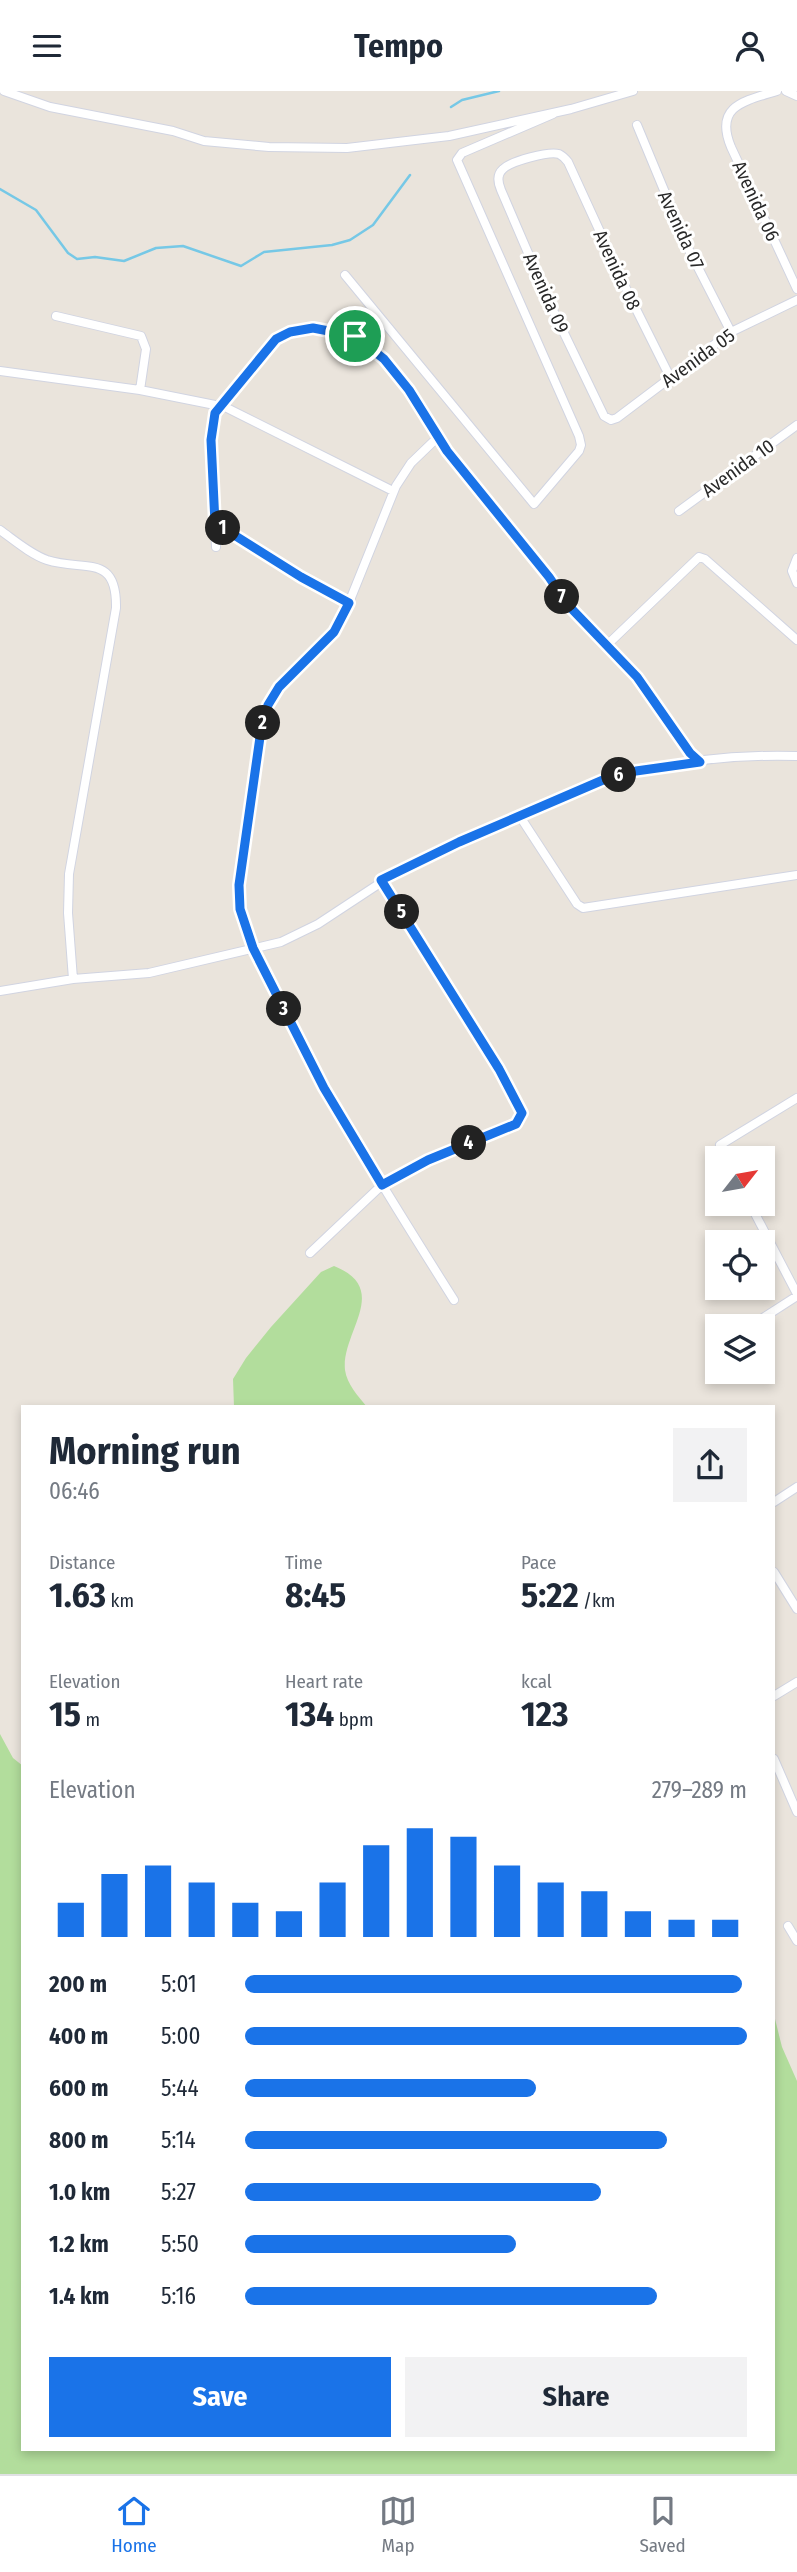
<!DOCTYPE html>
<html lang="en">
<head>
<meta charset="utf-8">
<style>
  :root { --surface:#fff; --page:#f2f2f3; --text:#1f2937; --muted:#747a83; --line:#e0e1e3; --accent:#1a73e8 }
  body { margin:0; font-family:"Fira Sans Condensed",sans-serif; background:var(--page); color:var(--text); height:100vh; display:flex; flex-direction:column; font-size:26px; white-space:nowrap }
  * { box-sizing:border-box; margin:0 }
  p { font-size:23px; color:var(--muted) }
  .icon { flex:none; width:38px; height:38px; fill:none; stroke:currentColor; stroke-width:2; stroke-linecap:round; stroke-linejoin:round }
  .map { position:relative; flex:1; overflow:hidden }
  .panel { position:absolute; left:21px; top:1314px; width:754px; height:1046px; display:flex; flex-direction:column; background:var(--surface); border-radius:0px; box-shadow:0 4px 10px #0003 }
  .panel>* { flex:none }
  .needle { width:46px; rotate:59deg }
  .controls { position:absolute; left:705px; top:1055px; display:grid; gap:14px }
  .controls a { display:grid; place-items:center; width:70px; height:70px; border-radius:0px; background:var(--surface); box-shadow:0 4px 10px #0003; font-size:35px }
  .pin { position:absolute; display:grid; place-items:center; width:60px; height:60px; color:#fff; margin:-30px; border:4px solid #fff; border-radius:50%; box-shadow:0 2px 7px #0007 }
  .km { position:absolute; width:35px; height:35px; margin:-18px; border-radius:50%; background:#222; color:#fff; font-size:19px; line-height:35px; text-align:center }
  .round { display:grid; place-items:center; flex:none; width:74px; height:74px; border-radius:0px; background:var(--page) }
  .head { display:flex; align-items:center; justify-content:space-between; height:119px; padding:0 28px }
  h1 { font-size:38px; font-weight:700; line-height:52px }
  .stats { display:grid; grid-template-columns:repeat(3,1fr); gap:10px; height:119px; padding:7px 28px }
  .stats div { display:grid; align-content:center }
  .stats b { font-size:35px; font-weight:700 }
  .stats small { font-size:19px; font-weight:400 }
  .stats p { font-size:19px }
  .chart { height:196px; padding:14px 28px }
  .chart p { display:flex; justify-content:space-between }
  .chart svg { width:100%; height:126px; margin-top:7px; stroke:var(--accent); stroke-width:6 }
  .primary-button { display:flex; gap:14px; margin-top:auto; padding:14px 28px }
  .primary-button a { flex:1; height:80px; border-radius:0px; background:var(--accent); color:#fff; font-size:28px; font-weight:700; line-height:80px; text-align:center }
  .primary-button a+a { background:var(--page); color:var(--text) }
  ul { padding:0 28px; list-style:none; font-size:23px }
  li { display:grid; grid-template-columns:112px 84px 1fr; align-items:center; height:52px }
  li i { height:18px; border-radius:9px; background:var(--accent) }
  header { display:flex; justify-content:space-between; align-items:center; height:91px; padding:0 28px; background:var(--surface); font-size:32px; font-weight:700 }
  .dock { display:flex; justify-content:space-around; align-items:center; height:98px; border-top:2px solid var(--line); background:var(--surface); font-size:19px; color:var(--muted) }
  .dock a { display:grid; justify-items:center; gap:4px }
  .dock .selected { color:var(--accent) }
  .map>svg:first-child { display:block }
  .green { fill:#b2dd9c }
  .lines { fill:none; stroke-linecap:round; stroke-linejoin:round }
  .stream { stroke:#76c8e6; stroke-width:2.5 }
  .minor-casing { stroke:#d1d4e1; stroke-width:10 }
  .minor { stroke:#fff; stroke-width:8 }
  .route-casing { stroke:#fff; stroke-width:14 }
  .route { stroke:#1a73e8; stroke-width:9 }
  .labels { text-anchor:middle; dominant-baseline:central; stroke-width:6; stroke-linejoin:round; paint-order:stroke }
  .street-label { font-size:19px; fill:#292929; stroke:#fff }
</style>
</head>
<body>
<header><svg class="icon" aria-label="menu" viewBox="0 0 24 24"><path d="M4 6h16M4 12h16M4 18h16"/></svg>Tempo<svg class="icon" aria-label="person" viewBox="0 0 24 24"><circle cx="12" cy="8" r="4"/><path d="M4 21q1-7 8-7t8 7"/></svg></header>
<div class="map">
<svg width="797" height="2383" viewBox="0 0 797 2383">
  <rect width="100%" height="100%" fill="#eae4dc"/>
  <path class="green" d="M334,1175C392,1198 341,1241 345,1279C347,1293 358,1305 367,1316H234L233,1288L246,1267L271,1236L321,1181Z
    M0,1643L13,1667L23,1675V2359H774V1924L782,1956L797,1990V2383H0Z"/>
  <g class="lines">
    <path class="stream" d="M451,16L462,9L499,0
      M0,98L36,119L68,162L77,168L95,166L124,170L156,157L183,155L241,175L264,161L332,154L350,149L373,134L410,84"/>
    <defs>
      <path id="minor" d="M4,0L50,16L173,40L204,50L269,56L347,57L449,45L571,18L633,0
        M777,0C744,10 714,15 731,56L797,198
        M786,0L797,5
        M637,34L688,157L731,241
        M345,184L534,413L579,360L581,354L579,345L457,69L462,62L553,23
        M56,225L141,245L146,258L140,299
        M0,280L140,299L225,316L393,400
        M670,286L629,204L568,71C565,67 563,65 559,63C549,60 511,70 503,78C496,84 498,92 501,99L550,213L604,325L611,329L617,327L731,241L797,209
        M437,347L411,372L396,395L342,529L326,551L274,602L261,639L239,794C242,844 267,884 289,928C338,1025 396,1117 454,1209
        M679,420L797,334
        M215,432L301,486L349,512
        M0,439C14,449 30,463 47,469C85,481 117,462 116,517L69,783L68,822L73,888
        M216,456L211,349L212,331L219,315L276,249L290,241L313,237L355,245L370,255L401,288L447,361L549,486L568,514L637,586L690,662L700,671
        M797,467L792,480L797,492
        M607,554L699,466L705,468L797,549
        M519,724L577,813L583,817L797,784
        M0,900L73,888L149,882L281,851L318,833L400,779L603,689C663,671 734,663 797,665
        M727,1068L720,1054L797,1007
        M750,1113L797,1203
        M310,1162L382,1094L428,1069L516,1033L522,1022L499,978L381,788
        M749,1236L797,1205
        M774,1411L797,1396
        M774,1481L797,1518
        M774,1605L797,1591
        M774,1668L797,1721
        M788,1835L797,1850"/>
    </defs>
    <use href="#minor" class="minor-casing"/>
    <use href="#minor" class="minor"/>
  </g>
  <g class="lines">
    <defs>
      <path id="route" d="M313,237L355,245L384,268L409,299L447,360L549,486L568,514L637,586L690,662L700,671L636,680L603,689L459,751L381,789L499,978L522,1022L516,1033L428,1069L382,1094L324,997L253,857L240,818L239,794L261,639L268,614L279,596L334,541L349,512L301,486L215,432L211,349L215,322L276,248L290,241Z"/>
    </defs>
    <use href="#route" class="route-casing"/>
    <use href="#route" class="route"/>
  </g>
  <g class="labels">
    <g class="street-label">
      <text transform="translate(756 110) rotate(65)">Avenida 06</text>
      <text transform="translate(681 139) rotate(65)">Avenida 07</text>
      <text transform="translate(617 179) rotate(65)">Avenida 08</text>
      <text transform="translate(546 202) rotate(66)">Avenida 09</text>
      <text transform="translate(698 267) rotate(-36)">Avenida 05</text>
      <text transform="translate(738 377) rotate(-36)">Avenida 10</text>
    </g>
  </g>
</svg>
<div class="controls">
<a><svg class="needle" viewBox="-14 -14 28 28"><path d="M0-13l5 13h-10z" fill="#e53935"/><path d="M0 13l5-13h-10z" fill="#747a83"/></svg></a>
<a><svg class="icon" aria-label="locate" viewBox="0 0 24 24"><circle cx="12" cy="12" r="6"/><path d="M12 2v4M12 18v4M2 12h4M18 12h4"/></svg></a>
<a><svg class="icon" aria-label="layers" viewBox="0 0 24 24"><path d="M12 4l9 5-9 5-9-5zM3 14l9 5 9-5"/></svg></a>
</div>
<div class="pin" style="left:355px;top:245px;background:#1e9e55"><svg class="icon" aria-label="arrive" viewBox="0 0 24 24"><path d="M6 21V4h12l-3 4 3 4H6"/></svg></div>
<b class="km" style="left:223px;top:437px">1</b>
<b class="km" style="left:263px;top:632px">2</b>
<b class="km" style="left:284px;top:918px">3</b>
<b class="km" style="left:469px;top:1052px">4</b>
<b class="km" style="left:402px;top:821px">5</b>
<b class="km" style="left:619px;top:684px">6</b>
<b class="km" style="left:562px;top:506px">7</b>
<section class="panel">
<div class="head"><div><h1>Morning run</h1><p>06:46</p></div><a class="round"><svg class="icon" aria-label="share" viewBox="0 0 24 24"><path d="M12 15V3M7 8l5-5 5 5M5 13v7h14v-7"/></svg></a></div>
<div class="stats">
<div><p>Distance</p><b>1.63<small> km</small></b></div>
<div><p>Time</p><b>8:45</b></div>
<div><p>Pace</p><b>5:22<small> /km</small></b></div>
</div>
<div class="stats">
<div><p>Elevation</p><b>15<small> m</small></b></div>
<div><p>Heart rate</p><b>134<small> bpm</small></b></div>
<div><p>kcal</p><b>123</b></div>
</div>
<div class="chart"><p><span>Elevation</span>279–289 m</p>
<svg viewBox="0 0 160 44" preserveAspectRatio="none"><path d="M5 44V32M15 44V22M25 44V19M35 44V25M45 44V32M55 44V35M65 44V25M75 44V12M85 44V6M95 44V9M105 44V19M115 44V25M125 44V28M135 44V35M145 44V38M155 44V38"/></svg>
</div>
<ul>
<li><b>200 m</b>5:01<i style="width:99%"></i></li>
<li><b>400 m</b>5:00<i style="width:100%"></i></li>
<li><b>600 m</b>5:44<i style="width:58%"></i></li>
<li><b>800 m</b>5:14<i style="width:84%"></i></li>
<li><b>1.0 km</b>5:27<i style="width:71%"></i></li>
<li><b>1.2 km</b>5:50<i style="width:54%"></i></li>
<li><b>1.4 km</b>5:16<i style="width:82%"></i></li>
</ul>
<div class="primary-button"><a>Save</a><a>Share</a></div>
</section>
</div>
<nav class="dock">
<a class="selected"><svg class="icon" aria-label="home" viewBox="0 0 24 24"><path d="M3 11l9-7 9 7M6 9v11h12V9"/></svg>Home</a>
<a><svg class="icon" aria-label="map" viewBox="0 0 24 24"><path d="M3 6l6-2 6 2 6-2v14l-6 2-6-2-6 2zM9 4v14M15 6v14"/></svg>Map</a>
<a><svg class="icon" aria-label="saved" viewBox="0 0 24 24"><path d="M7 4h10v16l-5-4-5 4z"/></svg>Saved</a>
</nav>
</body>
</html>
